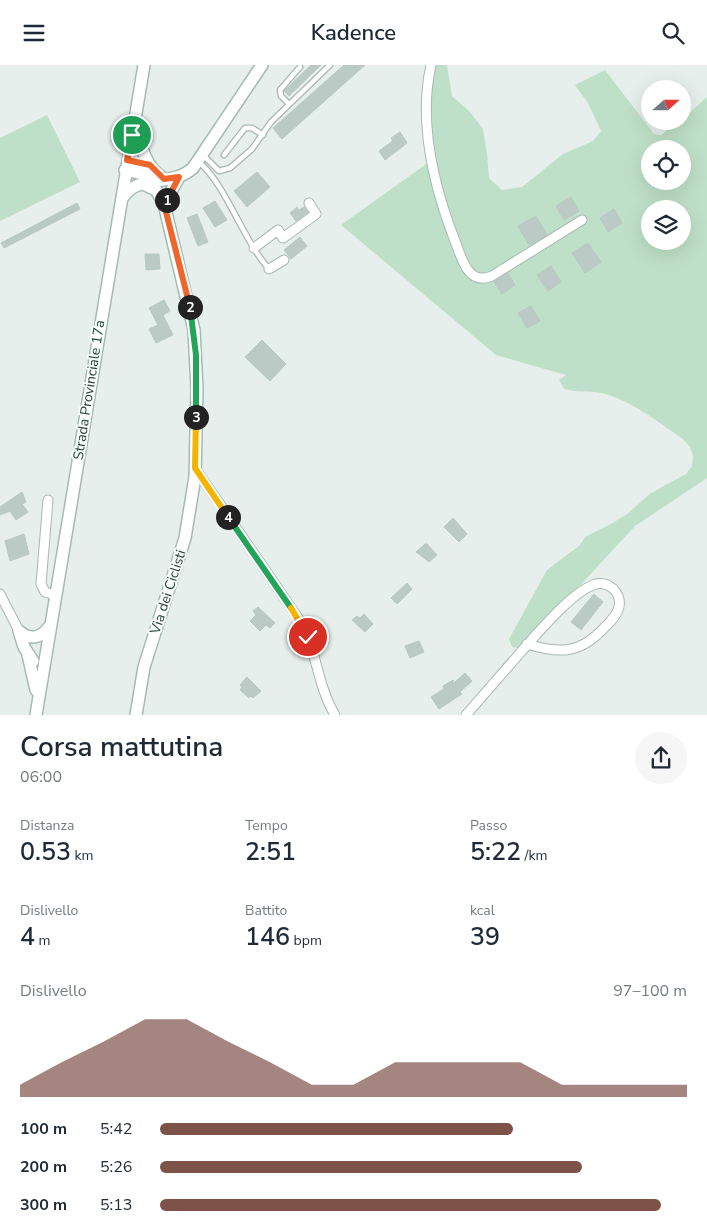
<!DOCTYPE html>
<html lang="it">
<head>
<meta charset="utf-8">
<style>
  :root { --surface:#fff; --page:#f6f6f7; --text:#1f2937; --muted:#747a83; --accent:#7f5249 }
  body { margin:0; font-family:"Nunito Sans",sans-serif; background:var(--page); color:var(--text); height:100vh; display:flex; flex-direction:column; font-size:19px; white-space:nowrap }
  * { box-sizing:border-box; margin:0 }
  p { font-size:16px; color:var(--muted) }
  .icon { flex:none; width:28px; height:28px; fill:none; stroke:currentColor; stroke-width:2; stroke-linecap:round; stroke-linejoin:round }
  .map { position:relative; height:650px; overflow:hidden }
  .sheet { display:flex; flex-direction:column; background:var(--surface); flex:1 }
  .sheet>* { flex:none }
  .needle { width:32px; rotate:69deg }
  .tools { position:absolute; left:641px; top:15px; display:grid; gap:10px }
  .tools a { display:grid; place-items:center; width:50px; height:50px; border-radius:50%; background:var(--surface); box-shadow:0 5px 20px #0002; font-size:25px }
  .pin { position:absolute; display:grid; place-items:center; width:42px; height:42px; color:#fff; margin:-21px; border:2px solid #fff; border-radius:50%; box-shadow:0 1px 5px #0007 }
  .km { position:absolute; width:25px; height:25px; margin:-12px; border-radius:50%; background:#222; color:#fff; font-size:14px; line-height:25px; text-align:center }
  .round { display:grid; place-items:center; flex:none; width:52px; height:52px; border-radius:26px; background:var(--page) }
  .head { display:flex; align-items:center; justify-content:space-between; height:85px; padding:0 20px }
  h1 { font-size:28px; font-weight:600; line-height:38px }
  .figures { display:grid; grid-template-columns:repeat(3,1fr); gap:8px; height:85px; padding:5px 20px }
  .figures div { display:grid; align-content:center }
  .figures b { font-size:25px; font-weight:600 }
  .figures small { font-size:14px; font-weight:400 }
  .figures p { font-size:14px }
  .chart { height:140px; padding:10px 20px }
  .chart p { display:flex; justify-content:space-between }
  .chart svg { width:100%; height:90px; margin-top:5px; fill:var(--accent); opacity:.7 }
  ul { padding:0 20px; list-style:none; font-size:16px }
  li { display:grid; grid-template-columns:80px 60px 1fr; align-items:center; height:38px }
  li i { height:12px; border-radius:6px; background:var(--accent) }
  header { display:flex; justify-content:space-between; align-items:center; height:65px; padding:0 20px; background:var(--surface); font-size:22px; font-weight:600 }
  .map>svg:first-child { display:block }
  .green { fill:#bfe0c8; fill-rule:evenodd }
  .building { fill:#bbcac4; stroke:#b8c9c2 }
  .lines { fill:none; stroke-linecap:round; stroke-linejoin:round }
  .lane-casing { stroke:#a8b8b2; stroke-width:7 }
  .street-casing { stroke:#a8b8b2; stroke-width:11 }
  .secondary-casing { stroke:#a4bbb3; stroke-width:14 }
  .lane { stroke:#fff; stroke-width:4.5 }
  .street { stroke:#fff; stroke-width:9 }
  .secondary { stroke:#fff; stroke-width:11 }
  .split-1-casing { stroke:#fff; stroke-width:10 }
  .split-2-casing { stroke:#fff; stroke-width:10 }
  .split-3-casing { stroke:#fff; stroke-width:10 }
  .split-4-casing { stroke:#fff; stroke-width:10 }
  .split-5-casing { stroke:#fff; stroke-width:10 }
  .split-6-casing { stroke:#fff; stroke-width:10 }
  .split-1 { stroke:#f0652b; stroke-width:6 }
  .split-2 { stroke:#f0652b; stroke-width:6 }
  .split-3 { stroke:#22a559; stroke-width:6 }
  .split-4 { stroke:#f5b400; stroke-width:6 }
  .split-5 { stroke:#22a559; stroke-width:6 }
  .split-6 { stroke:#f5b400; stroke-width:6 }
  .labels { text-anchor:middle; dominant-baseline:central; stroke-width:4; stroke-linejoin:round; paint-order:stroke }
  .street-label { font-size:14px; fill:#24423a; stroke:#f7fbf9 }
</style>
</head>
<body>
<header><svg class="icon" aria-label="menu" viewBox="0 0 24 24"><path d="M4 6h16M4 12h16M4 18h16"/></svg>Kadence<svg class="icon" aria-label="search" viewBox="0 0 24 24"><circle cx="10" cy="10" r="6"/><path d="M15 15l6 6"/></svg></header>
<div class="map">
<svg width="707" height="650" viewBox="0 0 707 650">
  <rect width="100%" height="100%" fill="#e6efeb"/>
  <path class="green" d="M434,0H447L452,31L470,47L483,64L487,88L489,113L502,125L522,122L563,89L593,76L601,66L588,38L575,20L605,5L654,69L661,70L679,56H682L683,54L707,32V413L635,461L573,528L518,583L512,582L509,574L547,505L580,480L585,472L611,459L627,449L651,428L686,409L692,401L693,391L690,382L683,374C658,357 635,338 606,329C593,325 578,328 564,324L559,315L566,310L496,290L341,160L429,97V20ZM650,84H682V116H650ZM650,144H682V176H650Z
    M47,50L80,117L0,156V73Z"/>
  <path class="building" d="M311,0H321L289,31L284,26Z
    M344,0H365L282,74L273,63Z
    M400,67L407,78L385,95L379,86L393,76L391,73Z
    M257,107L270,122L247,142L234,126Z
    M571,132L579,146L564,155L556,141Z
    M215,136L227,155L215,162L203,143Z
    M77,138L80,144L4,183L1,178Z
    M297,142L299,145L304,142L308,147L296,156L290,148Z
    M614,144L622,158L608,167L600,153Z
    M197,149L208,177L198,181L187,153Z
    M536,151L547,170L529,180L518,161Z
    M300,172L307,181L291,194L284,185Z
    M588,178L601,197L585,208L572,188Z
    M145,189H159L160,204L146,205Z
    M551,201L561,217L548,226L537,210Z
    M508,208L515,220L502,229L494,217Z
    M164,235L170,246L163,250L173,270L156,278L149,264L158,260L149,243Z
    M531,241L540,256L527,263L518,248Z
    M262,275L286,299L270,316L245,292Z
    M22,427L26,437L22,439L28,447L16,455L10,446L0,450V442Z
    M453,453L467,469L459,477L444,462Z
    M24,469L29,489L10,496L5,476Z
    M425,479H427L437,490L429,497L416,487Z
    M407,518L412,524L397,539L391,533Z
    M594,529L603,537L581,565L571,557Z
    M258,542L275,558L270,563L266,560L260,566L250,556L256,550L253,546Z
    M364,549L373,559L365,567L352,555L357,551L360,553Z
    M419,576L424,587L410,593L405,581Z
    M465,608L472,616L460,627L462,629L439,644L431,632L444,624L443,621L453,615L454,618Z
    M247,612L261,626L253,633L251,631L249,633L240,625L242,622L240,620Z"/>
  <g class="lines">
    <defs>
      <path id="lane" d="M289,39L281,31L280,25L300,2
        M203,90L219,106L230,103L252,84L271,57L330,0
        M224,90L245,63H252L263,70
        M199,97C226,120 243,175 269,204"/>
      <path id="street" d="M431,0C418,58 434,122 455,176C462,194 468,221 492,211L582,155
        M254,183L278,165L283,173L316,149L309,138
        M269,204L284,195
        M195,403L303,560C317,589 318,622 335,650
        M48,435L41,519L45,527L55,530
        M0,529L19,566
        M466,650L520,588C537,569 570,529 593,520C607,514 622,527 619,542C617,551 610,557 604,563C580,589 560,589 527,579"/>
      <path id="secondary" d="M138,60C140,82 145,101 164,114
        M125,105L160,113
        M122,134C136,108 171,123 193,103L262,0
        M164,139L179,112
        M19,566L24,582L33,596
        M19,566C30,576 41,573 49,562
        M28,590L36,625
        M36,650L144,0
        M136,650L144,602L185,473L195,412L197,324L194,265L164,139L156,125L143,119"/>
    </defs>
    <use href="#lane" class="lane-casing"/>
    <use href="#street" class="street-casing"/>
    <use href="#secondary" class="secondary-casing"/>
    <use href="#lane" class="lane"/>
    <use href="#street" class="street"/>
    <use href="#secondary" class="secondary"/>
  </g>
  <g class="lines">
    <defs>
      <path id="split-1" d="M132,70L127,95L150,100L164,114L179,112L167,135"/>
      <path id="split-2" d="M167,135L164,139L190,242"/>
      <path id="split-3" d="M190,242L196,290V352"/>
      <path id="split-4" d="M196,352L195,403L228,452"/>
      <path id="split-5" d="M228,452L291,543"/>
      <path id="split-6" d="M291,543L308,572"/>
    </defs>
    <use href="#split-1" class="split-1-casing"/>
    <use href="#split-2" class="split-2-casing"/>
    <use href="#split-3" class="split-3-casing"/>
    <use href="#split-4" class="split-4-casing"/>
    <use href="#split-5" class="split-5-casing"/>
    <use href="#split-6" class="split-6-casing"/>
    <use href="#split-1" class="split-1"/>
    <use href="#split-2" class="split-2"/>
    <use href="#split-3" class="split-3"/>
    <use href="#split-4" class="split-4"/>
    <use href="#split-5" class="split-5"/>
    <use href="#split-6" class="split-6"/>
  </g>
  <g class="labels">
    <g class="street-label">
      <text transform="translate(89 325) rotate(-81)">Strada Provinciale 17a</text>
      <text transform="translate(168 527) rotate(-72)">Via dei Ciclisti</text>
    </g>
  </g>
</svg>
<div class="tools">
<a><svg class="needle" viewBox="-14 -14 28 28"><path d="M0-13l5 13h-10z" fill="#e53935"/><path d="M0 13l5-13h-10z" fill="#747a83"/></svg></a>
<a><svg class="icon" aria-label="locate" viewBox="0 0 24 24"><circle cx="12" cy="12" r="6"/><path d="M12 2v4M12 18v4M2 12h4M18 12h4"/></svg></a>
<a><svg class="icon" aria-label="layers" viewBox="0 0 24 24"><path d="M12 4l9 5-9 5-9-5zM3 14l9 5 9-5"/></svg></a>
</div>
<div class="pin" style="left:132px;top:70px;background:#1e9e55"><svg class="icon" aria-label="arrive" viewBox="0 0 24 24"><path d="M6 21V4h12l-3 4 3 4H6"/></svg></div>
<div class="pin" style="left:308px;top:572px;background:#d93025"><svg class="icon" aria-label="check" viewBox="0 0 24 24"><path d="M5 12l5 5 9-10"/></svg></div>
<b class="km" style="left:167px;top:135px">1</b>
<b class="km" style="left:190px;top:242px">2</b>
<b class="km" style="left:196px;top:352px">3</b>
<b class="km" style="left:228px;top:452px">4</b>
</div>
<section class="sheet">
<div class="head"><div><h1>Corsa mattutina</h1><p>06:00</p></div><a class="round"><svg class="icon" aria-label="share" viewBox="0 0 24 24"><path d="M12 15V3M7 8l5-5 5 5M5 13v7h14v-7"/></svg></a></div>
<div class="figures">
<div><p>Distanza</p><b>0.53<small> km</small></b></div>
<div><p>Tempo</p><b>2:51</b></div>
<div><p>Passo</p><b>5:22<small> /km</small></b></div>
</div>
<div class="figures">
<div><p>Dislivello</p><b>4<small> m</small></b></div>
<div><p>Battito</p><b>146<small> bpm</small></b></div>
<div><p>kcal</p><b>39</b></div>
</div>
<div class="chart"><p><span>Dislivello</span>97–100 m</p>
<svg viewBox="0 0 160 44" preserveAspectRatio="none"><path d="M0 44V38L10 27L20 17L30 6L40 6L50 17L60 27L70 38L80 38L90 27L100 27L110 27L120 27L130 38L140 38L150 38L160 38V44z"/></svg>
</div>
<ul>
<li><b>100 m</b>5:42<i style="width:67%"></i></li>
<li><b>200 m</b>5:26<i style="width:80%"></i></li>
<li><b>300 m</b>5:13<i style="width:95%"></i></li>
</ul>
</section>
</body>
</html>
